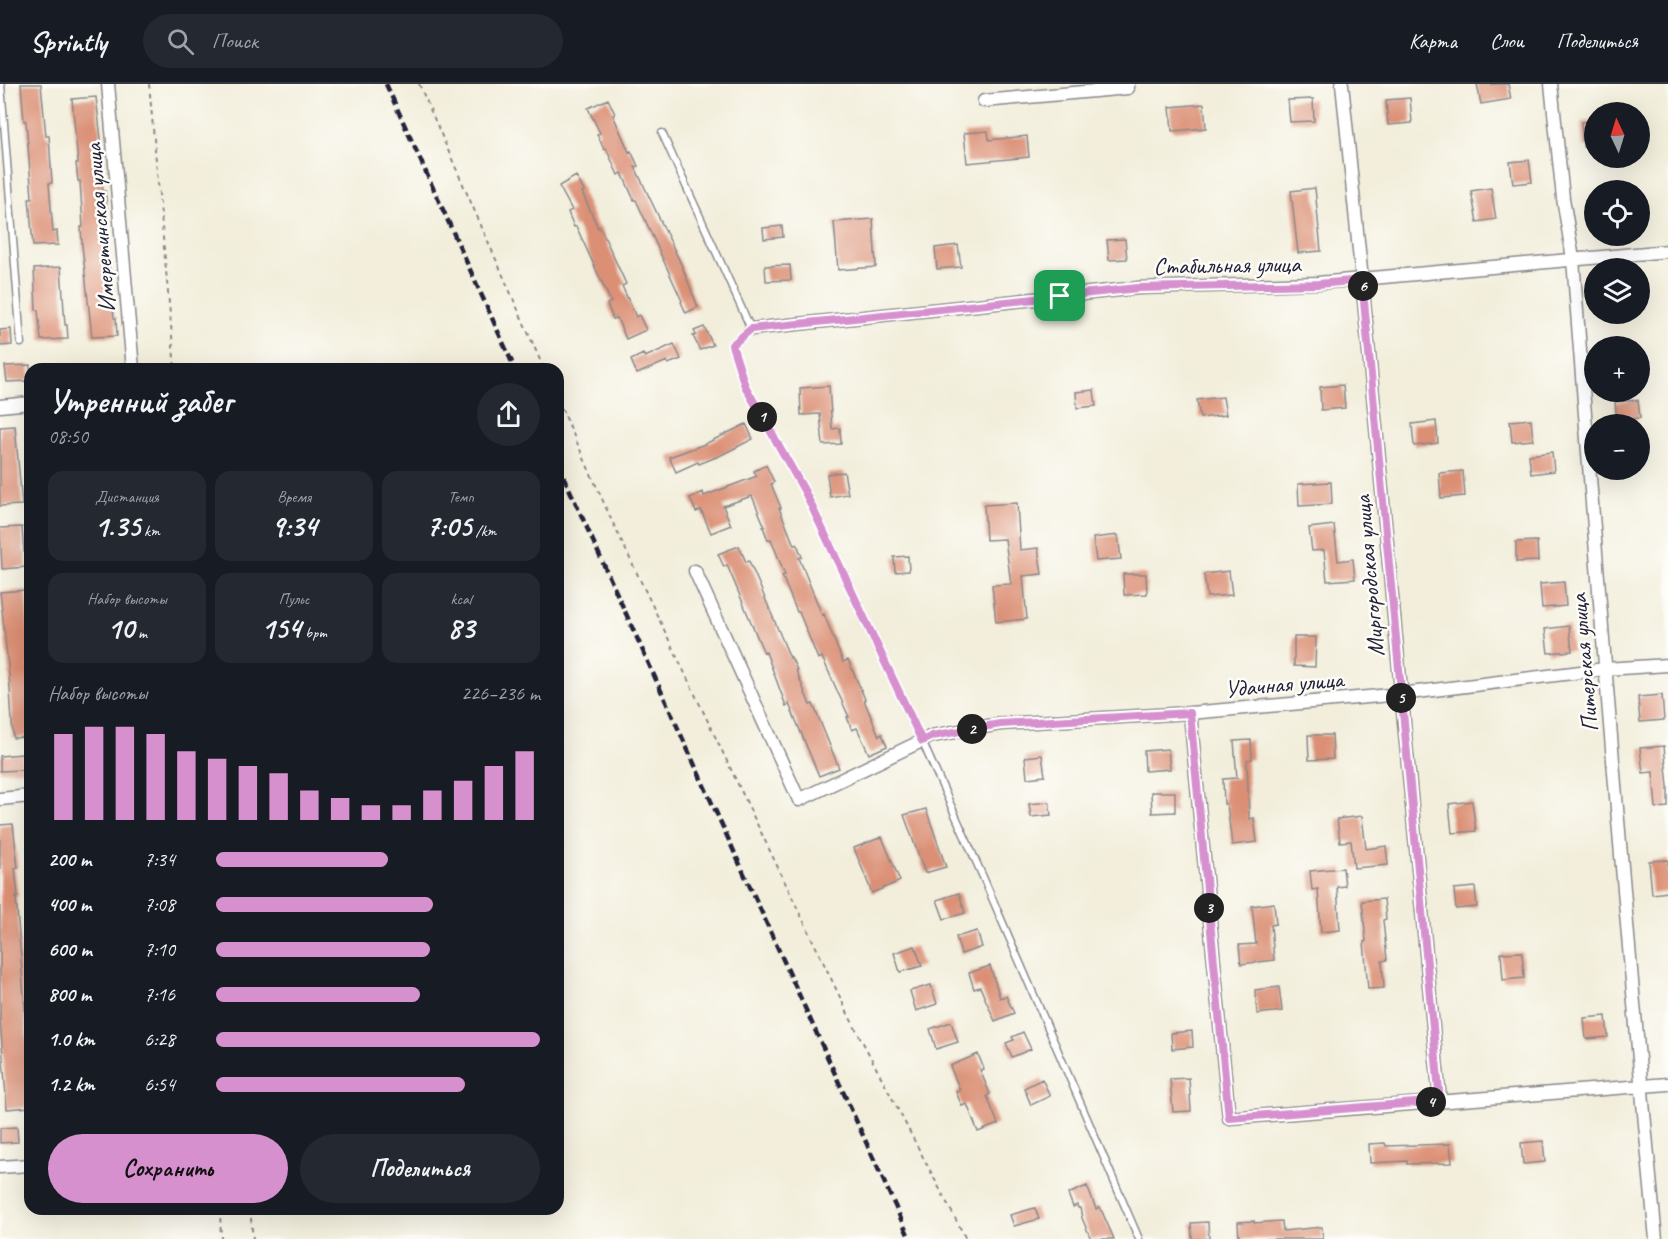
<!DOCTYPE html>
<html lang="ru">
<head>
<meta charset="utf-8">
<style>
  :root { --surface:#171b24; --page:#242831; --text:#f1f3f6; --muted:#9ea1a6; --line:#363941; --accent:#d690ce }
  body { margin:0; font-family:Caveat,sans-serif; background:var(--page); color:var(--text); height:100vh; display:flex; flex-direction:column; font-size:22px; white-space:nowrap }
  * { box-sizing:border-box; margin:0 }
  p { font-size:20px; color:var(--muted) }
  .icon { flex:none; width:33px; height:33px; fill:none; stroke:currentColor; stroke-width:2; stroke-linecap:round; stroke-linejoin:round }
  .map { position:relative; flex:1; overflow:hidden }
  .drawer { position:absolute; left:24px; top:279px; width:540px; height:852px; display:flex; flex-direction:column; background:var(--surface); border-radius:18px; box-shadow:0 6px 24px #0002 }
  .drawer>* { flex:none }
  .needle { width:39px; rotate:356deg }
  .buttons { position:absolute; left:1584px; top:18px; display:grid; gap:12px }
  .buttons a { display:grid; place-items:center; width:66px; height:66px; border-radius:50%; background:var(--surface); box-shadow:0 6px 24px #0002; font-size:30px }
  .pin { position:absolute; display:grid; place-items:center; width:51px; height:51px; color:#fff; margin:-26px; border-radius:12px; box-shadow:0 3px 9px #0006 }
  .km { position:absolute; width:30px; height:30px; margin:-15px; border-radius:50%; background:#222; color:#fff; font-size:16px; line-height:30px; text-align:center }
  .round { display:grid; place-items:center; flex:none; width:63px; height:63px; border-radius:32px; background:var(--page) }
  .head { display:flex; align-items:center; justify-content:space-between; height:102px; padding:0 24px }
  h1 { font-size:33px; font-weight:600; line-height:45px }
  .metrics { display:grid; grid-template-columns:repeat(3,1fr); gap:9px; height:102px; padding:6px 24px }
  .metrics div { display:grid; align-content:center; border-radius:15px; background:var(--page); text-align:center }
  .metrics b { font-size:30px; font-weight:600 }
  .metrics small { font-size:16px; font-weight:400 }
  .metrics p { font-size:16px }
  .chart { height:168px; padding:12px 24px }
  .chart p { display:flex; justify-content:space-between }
  .chart svg { width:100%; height:108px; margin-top:6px; stroke:var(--accent); stroke-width:6 }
  .button { display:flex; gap:12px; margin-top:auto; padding:12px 24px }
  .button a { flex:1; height:69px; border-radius:36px; background:var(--accent); color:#111; font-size:24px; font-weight:600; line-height:69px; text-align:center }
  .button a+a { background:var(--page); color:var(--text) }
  ul { padding:0 24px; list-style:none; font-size:20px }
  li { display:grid; grid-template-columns:96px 72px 1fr; align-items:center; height:45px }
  li i { height:15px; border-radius:8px; background:var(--accent) }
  header { display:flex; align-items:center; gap:36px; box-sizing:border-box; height:84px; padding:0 30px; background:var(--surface); border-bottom:2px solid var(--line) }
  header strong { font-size:28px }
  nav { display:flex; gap:33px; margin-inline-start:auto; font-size:21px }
  .search { width:420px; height:54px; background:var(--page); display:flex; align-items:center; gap:15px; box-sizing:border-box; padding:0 21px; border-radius:33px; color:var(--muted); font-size:22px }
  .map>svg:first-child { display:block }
  .building { fill:#db8f74 }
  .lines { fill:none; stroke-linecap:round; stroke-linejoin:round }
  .lane-casing { stroke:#8a888b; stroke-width:9 }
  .street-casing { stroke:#8a888b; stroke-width:15 }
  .path { stroke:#8a888b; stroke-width:2; stroke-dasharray:4.5 4.5; stroke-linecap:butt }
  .lane { stroke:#fff; stroke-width:6 }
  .street { stroke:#fff; stroke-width:12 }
  .rail { stroke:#22223b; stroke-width:4.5; stroke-dasharray:9 4.5; stroke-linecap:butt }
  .route-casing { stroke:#fff; stroke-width:12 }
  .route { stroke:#d690ce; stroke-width:8 }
  .labels { text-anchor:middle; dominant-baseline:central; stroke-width:5; stroke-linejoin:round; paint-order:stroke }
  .street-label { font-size:24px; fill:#22223b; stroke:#fdfcf7 }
</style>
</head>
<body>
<header>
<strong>Sprintly</strong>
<div class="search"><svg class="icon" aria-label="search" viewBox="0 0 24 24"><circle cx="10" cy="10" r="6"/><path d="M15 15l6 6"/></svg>Поиск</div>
<nav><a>Карта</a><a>Слои</a><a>Поделиться</a></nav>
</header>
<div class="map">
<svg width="1668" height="1155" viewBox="0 0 1668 1155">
  <rect width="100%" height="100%" fill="#fdfcf7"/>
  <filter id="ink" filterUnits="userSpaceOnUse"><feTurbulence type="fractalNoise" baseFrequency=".0167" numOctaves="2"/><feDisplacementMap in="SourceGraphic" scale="12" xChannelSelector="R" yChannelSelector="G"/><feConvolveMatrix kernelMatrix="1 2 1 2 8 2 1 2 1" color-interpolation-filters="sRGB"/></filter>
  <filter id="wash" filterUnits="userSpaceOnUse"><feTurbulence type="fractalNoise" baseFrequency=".008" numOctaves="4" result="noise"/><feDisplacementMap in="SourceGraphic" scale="24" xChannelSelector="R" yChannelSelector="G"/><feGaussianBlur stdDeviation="1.35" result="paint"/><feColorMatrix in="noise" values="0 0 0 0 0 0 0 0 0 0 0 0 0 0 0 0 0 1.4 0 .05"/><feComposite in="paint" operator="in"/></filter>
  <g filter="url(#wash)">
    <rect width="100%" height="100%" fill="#f2eedb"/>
    <g id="blocks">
      <path class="building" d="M21,0H41L46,52H49L52,99H49L53,148L57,147L58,161L33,162L29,114H32L26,37H24Z
        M1477,0H1508L1511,15L1481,20Z
        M96,13L102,63H99L103,107H105L107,125H104L108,168L114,234H116L117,252L92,253L82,161L81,143H83L80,97H78L76,79H78L72,15Z
        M1410,14L1412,39L1388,41L1386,16Z
        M608,15L615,30L613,31L629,68L631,67L638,82L635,83L681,180L698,223L686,229L681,218L682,217L636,116H634L622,89L618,91L606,64L604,65L597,50L600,49L588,24Z
        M1313,15L1314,37L1290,38L1288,16Z
        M1204,20L1206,44L1172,47L1170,23Z
        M1594,37V62L1583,63L1581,38Z
        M988,47L989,56L1027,52L1029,73L967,79L964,49Z
        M1529,76L1532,98L1513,100L1510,78Z
        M576,92L584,107L582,108L598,144L600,143L626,200L622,202L636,233L639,231L646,246L626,255L617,234L613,235L607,220L611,218L576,142L574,143L568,128L572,126L559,102Z
        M1315,104L1321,167L1298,169L1291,107Z
        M1491,104L1496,135L1477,138L1471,107Z
        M873,135L876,183L838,186L834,138Z
        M782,142L783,153L764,155L763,144Z
        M1125,155L1127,175L1109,176L1107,156Z
        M958,161L961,183L937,185L935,164Z
        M790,181L791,196L766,197L765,182Z
        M61,183L65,241H67L68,255L41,256L38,226H36L34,185Z
        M704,243L713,261L700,266L693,252L696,251L694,247Z
        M11,245L12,261L0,262V246Z
        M674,260L681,275L668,280L667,277L637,290L631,276L643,270L645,273Z
        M30,281V297L7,298L5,282Z
        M1343,301L1345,324L1321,326L1320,303Z
        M829,302L832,345L840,344L841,360L823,361L820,330L801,331L800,304Z
        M1094,306L1096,322L1077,324L1076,308Z
        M1223,313L1226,331L1200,334L1197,316Z
        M1638,316L1640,334L1617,336L1615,318Z
        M1531,335L1533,356L1512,358L1510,337Z
        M1436,337L1438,359L1414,362L1412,340Z
        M746,340L753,355L721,371L699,380L698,378L676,388L669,373L705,360Z
        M15,342L22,421L0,422V343Z
        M1552,368L1554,387L1531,390L1529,371Z
        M766,381L774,398L771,400L781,424H779L794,461L797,460L802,473L799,474L822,531L824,530L843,578L848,576L865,615L864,616L879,652L882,650L887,662L869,670L857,644L852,646L847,633H849L822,573L818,575L799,528H797L782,492L785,491L771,455L768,456L763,443H765L752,412L723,422L731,441L711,449L701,426L696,428L690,414L703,408L704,412L757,392L754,387Z
        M1463,387L1465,412L1441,414L1439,389Z
        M844,388L848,410L830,413L827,390Z
        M1331,398L1332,420L1299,422L1298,400Z
        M1017,419L1020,466L1038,464L1042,490L1023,492L1027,535L996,538L992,501L1011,500L1005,455L986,456L984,421Z
        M1334,441L1338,477L1353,475L1355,495L1327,497L1324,466L1312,467L1309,444Z
        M22,443L24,468H26L27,483L2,485L0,444Z
        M1118,451L1121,475L1096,477L1093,454Z
        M1537,457L1538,477L1516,478V458Z
        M739,462L746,478L749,477L759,500L790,574L791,573L797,586H796L810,621L813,620L839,684L819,692L789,620L786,622L766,568L764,569L727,481L724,483L718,470Z
        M908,472L909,487L895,488L894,473Z
        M1229,487L1232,511L1207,513L1204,490Z
        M1123,490H1146L1147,510L1124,511Z
        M1564,498L1566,522L1542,524L1540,500Z
        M26,506L30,558V653L13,654L9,590L0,508Z
        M1569,542L1572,567L1548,569L1545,545Z
        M1294,553H1316L1315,583L1294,582Z
        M1662,611L1664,636L1640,638L1638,613Z
        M1308,651H1332L1333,675L1309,676Z
        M1251,656L1252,675L1247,676L1249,735L1254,734L1257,758L1232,761L1227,720H1224L1223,695L1237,694L1234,657Z
        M1664,662L1668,702V723L1656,724L1653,688L1643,689L1640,664Z
        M1168,665L1170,685L1145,687L1144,667Z
        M22,670L24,686L0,687V672Z
        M1042,671L1045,692L1027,694L1025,673Z
        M1151,708H1175V728L1152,729Z
        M1472,717L1476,747L1452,749L1449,720Z
        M1049,718L1051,731L1031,733L1029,720Z
        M926,725L946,783L925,789L904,731Z
        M1362,732L1366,765L1386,762L1388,781L1354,784L1351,757L1340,758L1337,735Z
        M13,740L18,784H15L18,813H16L28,962L30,1023L7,1025L0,935V741Z
        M882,753L900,797L872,809L854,764Z
        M1668,776V808L1652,810L1649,777Z
        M1343,784L1345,802L1337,803L1340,846L1321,848L1318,805L1312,806L1310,787Z
        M1475,803L1477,823L1456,825L1454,805Z
        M959,809L965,829L944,835L937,816Z
        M1384,815L1386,835L1383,836L1387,876L1382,877L1384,904L1368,905L1364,858L1366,857L1362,817Z
        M1274,819L1276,840L1271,841L1274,876L1241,880L1239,861L1256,860L1252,822Z
        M977,847L982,863L961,870L956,853Z
        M915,862L922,882L900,888L894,869Z
        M1522,868L1524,894L1503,896L1501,869Z
        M990,882L1000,914L1006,912L1014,929L995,937L980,903L974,905L969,889Z
        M931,901L937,920L916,927L910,907Z
        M1279,903L1282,927L1257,930L1255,906Z
        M1606,932L1608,953L1586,955L1584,934Z
        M951,938L958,958L936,965L930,945Z
        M1192,947L1193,963L1172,965L1171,949Z
        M1023,948L1031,965L1012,973L1006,959L1014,956L1012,953Z
        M978,970L984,985L980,986L990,1010L987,1012L998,1040L978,1048L967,1020L962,1022L956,1008L960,1006L950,982Z
        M1189,994L1191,1027L1173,1028L1170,995Z
        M1042,995L1050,1012L1031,1021L1024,1004Z
        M17,1043L18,1058L0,1059V1044Z
        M1543,1057L1545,1078L1523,1080L1521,1059Z
        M1385,1059L1386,1062L1450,1060L1452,1079L1407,1080V1077L1370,1079L1369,1060Z
        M1087,1102L1096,1125L1100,1123L1114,1155H1091L1082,1134L1080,1124H1078L1077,1121L1073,1123L1068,1110Z
        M1035,1124L1039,1135L1014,1142L1010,1131Z
        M1254,1137V1139L1282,1137L1283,1147L1322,1143L1323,1155H1239L1238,1138Z
        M1208,1138L1209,1155H1192L1191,1139Z"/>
    </g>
  </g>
  <g filter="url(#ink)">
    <use href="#blocks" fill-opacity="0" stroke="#8a888b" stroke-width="1.5"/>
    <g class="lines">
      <defs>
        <path id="lane" d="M1,0L21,259
          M662,49L751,245L732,261L745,302L805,408L922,657L983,793L1139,1155
          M29,320L30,332"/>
        <path id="street" d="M108,0L133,285
          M1342,0L1362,196L1440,1017
          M1551,0L1563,114L1573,175C1598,502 1624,829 1656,1155
          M984,17L1128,4V0
          M751,245L1138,204L1318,199L1668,167
          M0,322L30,319
          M695,487L799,716L932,652L1000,640L1190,629L1401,610L1605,585L1668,581
          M1190,629L1229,1034L1668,1000
          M0,715L30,712
          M0,1083L30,1081"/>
      </defs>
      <use href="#lane" class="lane-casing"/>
      <use href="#street" class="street-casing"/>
      <path class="path" d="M149,0L175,285
        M419,0L544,285
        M558,316L611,435L849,932L966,1155
        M220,1125L221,1155
        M250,1125L253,1155"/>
      <use href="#lane" class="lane"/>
      <use href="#street" class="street"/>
      <path class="rail" d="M386,0L515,285
        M558,380L910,1155"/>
    </g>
  </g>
  <g class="lines" filter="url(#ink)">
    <defs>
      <path id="route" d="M1362,196L1440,1017L1229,1034L1190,629L1000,640L932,652L922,657L805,408L745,302L732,261L751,245L1138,204L1318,200Z"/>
    </defs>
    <use href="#route" class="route-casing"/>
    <use href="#route" class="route"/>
  </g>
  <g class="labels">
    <g class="street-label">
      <text transform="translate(100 144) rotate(-95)">Имеретинская улица</text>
      <text transform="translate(1227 181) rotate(-1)">Стабильная улица</text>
      <text transform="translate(1369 492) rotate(-95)">Миргородская улица</text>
      <text transform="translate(1584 579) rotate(-95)">Питерская улица</text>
      <text transform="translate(1284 600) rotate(-5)">Удачная улица</text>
    </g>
  </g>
</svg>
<div class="buttons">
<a><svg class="needle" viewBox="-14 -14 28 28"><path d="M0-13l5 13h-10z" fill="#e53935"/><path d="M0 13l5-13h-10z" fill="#9ea1a6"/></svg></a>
<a><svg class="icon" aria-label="locate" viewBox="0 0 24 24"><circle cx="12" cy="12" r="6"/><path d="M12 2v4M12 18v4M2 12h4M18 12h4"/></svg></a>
<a><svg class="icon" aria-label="layers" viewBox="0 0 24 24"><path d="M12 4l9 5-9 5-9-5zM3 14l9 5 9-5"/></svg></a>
<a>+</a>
<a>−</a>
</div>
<div class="pin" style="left:1060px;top:212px;background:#1e9e55"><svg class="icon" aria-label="arrive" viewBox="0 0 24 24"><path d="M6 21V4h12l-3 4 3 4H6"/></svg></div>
<b class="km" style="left:762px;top:333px">1</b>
<b class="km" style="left:972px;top:645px">2</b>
<b class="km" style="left:1209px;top:824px">3</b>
<b class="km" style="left:1431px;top:1018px">4</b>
<b class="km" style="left:1401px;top:614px">5</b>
<b class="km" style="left:1363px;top:202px">6</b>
<section class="drawer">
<div class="head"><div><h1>Утренний забег</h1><p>08:50</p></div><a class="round"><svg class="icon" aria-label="share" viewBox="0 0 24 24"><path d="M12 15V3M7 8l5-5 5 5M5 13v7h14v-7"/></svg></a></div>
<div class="metrics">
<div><p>Дистанция</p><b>1.35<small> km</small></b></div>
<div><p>Время</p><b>9:34</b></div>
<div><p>Темп</p><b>7:05<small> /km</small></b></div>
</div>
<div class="metrics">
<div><p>Набор высоты</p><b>10<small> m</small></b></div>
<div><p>Пульс</p><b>154<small> bpm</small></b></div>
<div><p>kcal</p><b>83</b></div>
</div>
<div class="chart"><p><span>Набор высоты</span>226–236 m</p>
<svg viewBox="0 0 160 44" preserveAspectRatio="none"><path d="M5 44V9M15 44V6M25 44V6M35 44V9M45 44V16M55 44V19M65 44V22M75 44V25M85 44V32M95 44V35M105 44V38M115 44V38M125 44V32M135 44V28M145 44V22M155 44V16"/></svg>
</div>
<ul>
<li><b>200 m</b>7:34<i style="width:53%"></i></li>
<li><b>400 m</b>7:08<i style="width:67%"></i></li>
<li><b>600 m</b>7:10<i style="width:66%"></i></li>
<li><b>800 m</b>7:16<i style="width:63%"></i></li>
<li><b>1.0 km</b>6:28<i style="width:100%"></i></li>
<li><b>1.2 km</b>6:54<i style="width:77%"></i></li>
</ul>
<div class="button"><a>Сохранить</a><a>Поделиться</a></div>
</section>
</div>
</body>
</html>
